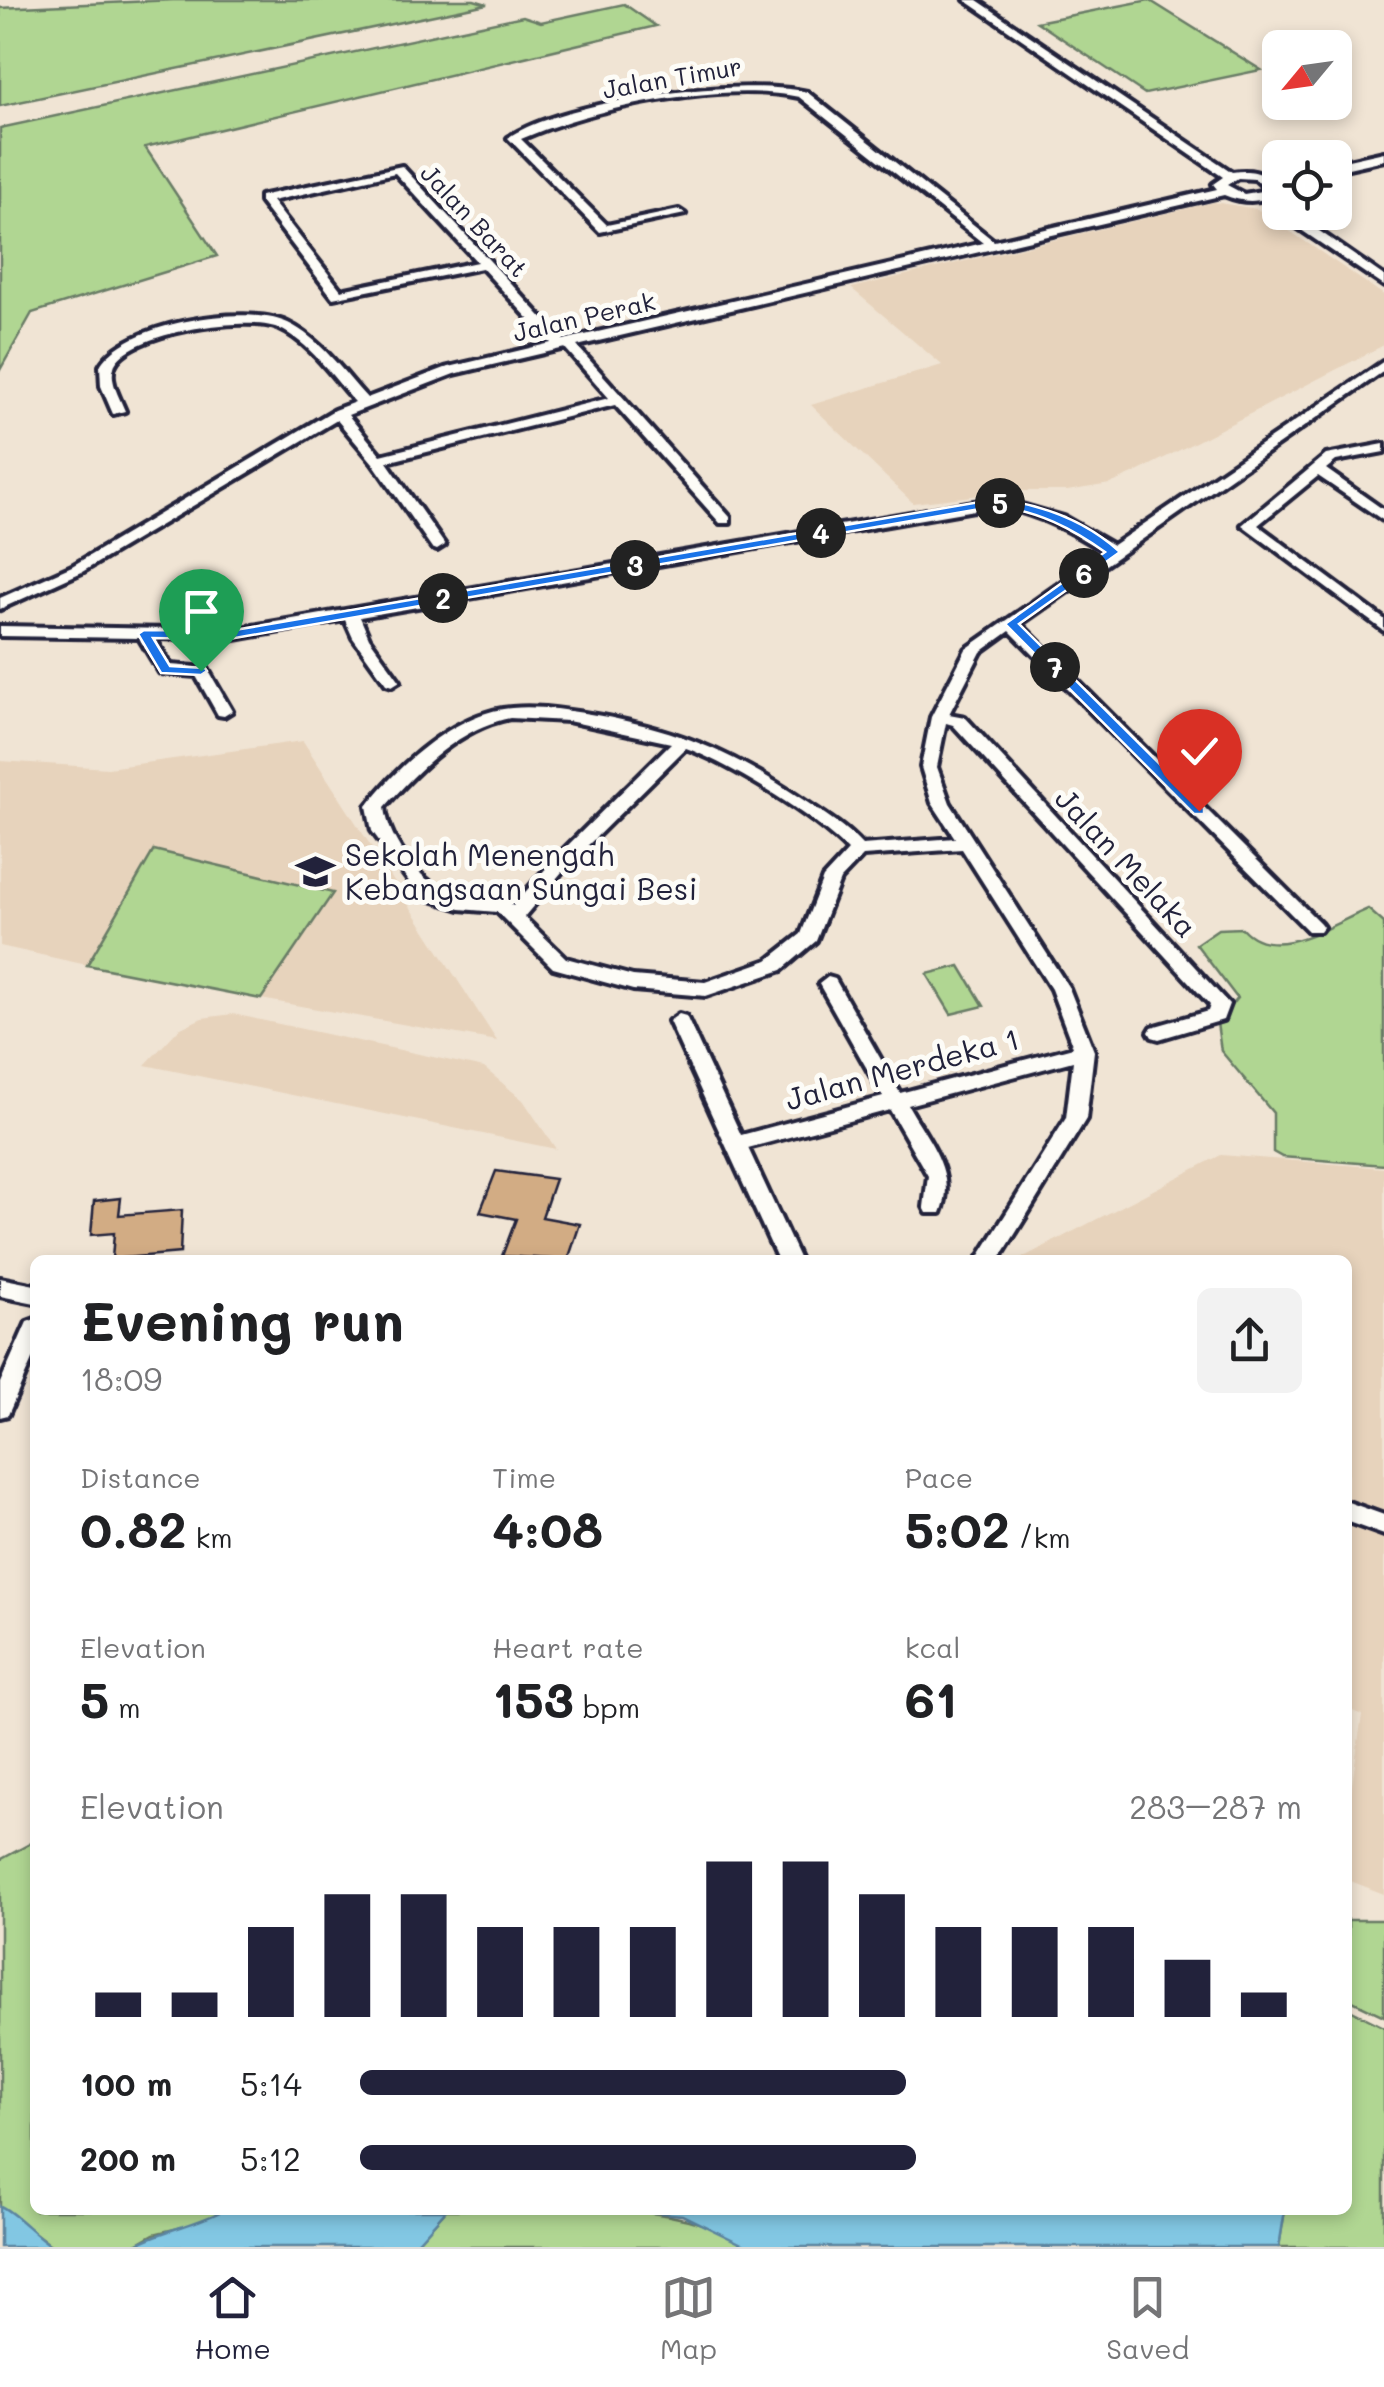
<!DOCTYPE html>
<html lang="en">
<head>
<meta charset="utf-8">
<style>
  :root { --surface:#fff; --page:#f2f2f2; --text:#202124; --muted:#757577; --line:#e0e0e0; --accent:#22223b }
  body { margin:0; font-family:Mali,sans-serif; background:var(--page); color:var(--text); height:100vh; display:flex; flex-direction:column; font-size:38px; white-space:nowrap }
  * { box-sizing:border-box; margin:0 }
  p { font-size:32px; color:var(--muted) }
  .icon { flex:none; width:55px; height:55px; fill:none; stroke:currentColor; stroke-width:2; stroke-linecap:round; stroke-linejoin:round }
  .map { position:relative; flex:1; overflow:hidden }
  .side { position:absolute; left:30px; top:1255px; width:1322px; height:960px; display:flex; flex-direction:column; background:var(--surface); border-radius:15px; box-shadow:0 5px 15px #0003 }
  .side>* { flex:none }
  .needle { width:65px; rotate:241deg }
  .fabs { position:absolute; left:1262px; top:30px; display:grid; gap:20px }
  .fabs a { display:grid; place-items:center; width:90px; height:90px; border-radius:15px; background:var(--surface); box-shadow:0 5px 15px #0003; font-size:50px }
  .pin { position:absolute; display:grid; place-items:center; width:85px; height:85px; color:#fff; margin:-102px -42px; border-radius:50% 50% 50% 0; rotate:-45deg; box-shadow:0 0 10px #0007 }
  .pin .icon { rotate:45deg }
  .km { position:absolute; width:50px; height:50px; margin:-25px; border-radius:50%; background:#222; color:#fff; font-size:28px; line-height:50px; text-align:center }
  .round { display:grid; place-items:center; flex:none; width:105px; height:105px; border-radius:15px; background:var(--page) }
  .summary { display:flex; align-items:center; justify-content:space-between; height:170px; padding:0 50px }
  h1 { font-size:55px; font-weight:700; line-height:75px }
  .metrics { display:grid; grid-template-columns:repeat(3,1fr); gap:15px; height:170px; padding:10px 50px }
  .metrics div { display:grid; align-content:center }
  .metrics b { font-size:50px; font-weight:700 }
  .metrics small { font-size:28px; font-weight:400 }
  .metrics p { font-size:28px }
  .chart { height:280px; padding:20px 50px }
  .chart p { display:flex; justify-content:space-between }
  .chart svg { width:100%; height:180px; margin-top:10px; stroke:var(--accent); stroke-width:6 }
  ul { padding:0 50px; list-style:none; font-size:32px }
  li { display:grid; grid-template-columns:160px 120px 1fr; align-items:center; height:75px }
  li i { height:25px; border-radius:12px; background:var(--accent) }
  .tabs { display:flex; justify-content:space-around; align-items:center; height:140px; border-top:2px solid var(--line); background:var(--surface); font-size:28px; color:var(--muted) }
  .tabs a { display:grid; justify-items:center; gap:5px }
  .tabs .current { color:var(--accent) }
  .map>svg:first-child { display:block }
  .built { fill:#e7d3bc }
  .green { fill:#b0d692; stroke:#697c66; stroke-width:2.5 }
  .water { fill:#82c7e3; stroke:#5c85a0; stroke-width:2.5 }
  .building { fill:#d2ac84; stroke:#22223b; stroke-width:2.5 }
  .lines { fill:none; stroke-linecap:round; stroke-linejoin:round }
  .minor-casing { stroke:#22223b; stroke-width:8 }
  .minor { fill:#fdfcf7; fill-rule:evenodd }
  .route { fill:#1a73e8; stroke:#fff; stroke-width:2.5 }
  .labels { text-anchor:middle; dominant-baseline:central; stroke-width:10; stroke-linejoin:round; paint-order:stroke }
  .far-street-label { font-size:25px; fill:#22223b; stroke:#fdfcf7 }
  .poi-label { font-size:30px; fill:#22223b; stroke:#fdfcf7; text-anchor:start }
  .street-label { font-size:30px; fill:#22223b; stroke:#fdfcf7 }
</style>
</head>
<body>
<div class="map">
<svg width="1384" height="2247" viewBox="0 0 1384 2247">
  <rect width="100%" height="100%" fill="#f0e4d4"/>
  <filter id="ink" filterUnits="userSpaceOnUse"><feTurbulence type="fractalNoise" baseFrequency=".01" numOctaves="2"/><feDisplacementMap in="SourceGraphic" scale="20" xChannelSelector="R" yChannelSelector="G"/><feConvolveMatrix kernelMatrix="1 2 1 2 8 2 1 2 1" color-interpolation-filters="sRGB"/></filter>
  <g filter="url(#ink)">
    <path class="built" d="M1214,202L1257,209L1384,295V345L1133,474L1110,484L1067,491H1014L913,503L811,405L942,365L851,288Z
      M303,741L497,1041L261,999L332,893L154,850L87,965L0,946V761L108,768Z
      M233,1014L484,1068L523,1100L556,1149L145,1065L179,1029L202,1018Z
      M1221,1155L1384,1168V1894L1348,1880V1813L1362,1715L1348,1709V1260H1018Z"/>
    <path class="green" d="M173,0H474L487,4L0,106V8Z
      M1149,0L1261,70L1145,94L1037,22Z
      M624,4L656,26L145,147L217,256L32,313L0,370V128L523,16L541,22Z
      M154,850L333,893L261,999L87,965Z
      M1368,909L1384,923V1165L1282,1157L1273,1152V1113L1221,1051L1217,1023L1237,998L1196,944L1218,929L1242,928C1274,964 1332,924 1368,909Z
      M960,966L984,1006L951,1014L927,974Z
      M35,1841V2210H224L203,2222L154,2234L131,2247H53L0,2206V1860Z
      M1348,1920H1384V2016L1348,1999Z
      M1348,2009L1384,2027V2247H1279L1285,2210H1348Z
      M446,2210C533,2210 679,2194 748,2247H413Z"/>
    <path class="water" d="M0,2206C15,2212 35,2236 53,2247H0Z
      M224,2210H446L413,2247H131C161,2230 194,2226 224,2210Z
      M629,2210H1285L1279,2247H748L682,2215Z"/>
    <path class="building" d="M496,1171L555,1179L542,1217L580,1224L568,1260L502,1256L516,1219L480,1212Z
      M121,1198L119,1215L182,1210L180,1253L112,1259L114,1233L91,1235L94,1201Z"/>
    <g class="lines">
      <defs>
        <path id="minor" d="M965,0H977L1232,172C1251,169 1270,172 1279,191C1263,204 1243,203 1224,195L577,346L730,517V523H720L615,405L387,462L445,545L437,550L432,548L373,463L337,420L82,572L0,609V598L72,566L334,410L355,402C332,377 310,342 278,328C248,315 125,332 114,367C109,381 120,398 125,411L113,414L101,386L100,366C123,323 246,303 288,323C320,338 343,372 367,398L445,368L551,343L482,268L333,298L260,202V196L402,166L563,340L983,243L799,97C721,81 594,107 521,139L607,225L679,210L685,214L600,232L508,138C562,100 742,77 807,92L994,241L1217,189L1213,184L1223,177ZM395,173L477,262L341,290L272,201ZM1238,178L1255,179L1267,190L1244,194L1227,185ZM565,348L609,398L381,455L348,415L454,374Z
          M1384,152V160L1335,171V163Z
          M1280,209V212H1292L1384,276V286L1279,215Z
          M1384,361V371L1021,624L1320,923L1323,927L1320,931H1308L1010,631L981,652L949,714L965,717L1229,1004L1223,1020L1159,1039L1152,1037L1149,1032L1152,1027L1208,1011L1210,1005L953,725L946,723L937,767L950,803L1069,988L1094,1051L1086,1119L999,1260H977L1066,1118L1073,1061L908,1105C927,1139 958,1173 941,1213H927L924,1207L928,1176L890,1110L748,1148L800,1260H778L669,1021L679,1014L686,1016L741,1135L883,1097L819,984L828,977L835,979L900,1093L1073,1047L1051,989L962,849L863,856L840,880L816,941L782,970L706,996L633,990L553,968L497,912L460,909L428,899L410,883L372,831L367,806C395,769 441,727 486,713C517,703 553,708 584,713C672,727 729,750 802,799C823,813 845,826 862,845L955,838L932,803L921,767L931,717L966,649L1104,552C1070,530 1037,514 997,506L360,617L369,638L400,681L392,686L386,684L353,638L345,620L229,640L155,638L171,665L207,668L232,711L224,716L218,715L196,676L160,673L139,638L0,636V626L229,630L997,498L1064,517L1113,545ZM510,718L568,721L671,743L555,858L513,906C498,895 476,900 458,896C423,888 388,841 385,807C418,770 459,728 510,718ZM686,748C731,765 815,816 848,851L823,878L801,934L768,960L705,982L633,976L566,958L524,917L567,866Z
          M1384,444V452L1336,461L1326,469L1384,510V521L1318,476L1258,525L1384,619V631L1242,525L1326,455Z
          M0,1278L35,1285V1303L0,1296Z
          M35,1319V1353L8,1415L0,1417V1383L27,1322Z
          M1348,1502L1384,1515V1535L1348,1522Z"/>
      </defs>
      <use href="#minor" class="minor-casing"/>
      <use href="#minor" class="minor"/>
    </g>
  </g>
  <path class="route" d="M997,499C1043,505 1085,520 1120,552L1019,624L1204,808V814H1194L1005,624L1105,552C1070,527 1039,512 997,506L229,639L153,638L170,666L205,668L207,671L201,675L161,673L138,634L144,630L229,631Z"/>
  <defs>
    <symbol id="school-bare" viewBox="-9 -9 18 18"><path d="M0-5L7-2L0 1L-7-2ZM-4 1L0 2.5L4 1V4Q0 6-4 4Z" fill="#22223b" stroke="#fdfcf7" stroke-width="2.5" paint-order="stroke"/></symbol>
  </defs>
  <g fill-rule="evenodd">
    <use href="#school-bare" x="288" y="844" width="55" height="55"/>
  </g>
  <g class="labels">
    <g class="far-street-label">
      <text transform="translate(672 77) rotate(-10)">Jalan Timur</text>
      <text transform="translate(475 220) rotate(47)">Jalan Barat</text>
      <text transform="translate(584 316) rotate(-13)">Jalan Perak</text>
    </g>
    <g class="poi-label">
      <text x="345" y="854">Sekolah Menengah<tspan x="345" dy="34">Kebangsaan Sungai Besi</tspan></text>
    </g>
    <g class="street-label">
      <text transform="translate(1127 862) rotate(47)">Jalan Melaka</text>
      <text transform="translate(902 1068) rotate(-15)">Jalan Merdeka 1</text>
    </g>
  </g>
</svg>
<div class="fabs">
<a><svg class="needle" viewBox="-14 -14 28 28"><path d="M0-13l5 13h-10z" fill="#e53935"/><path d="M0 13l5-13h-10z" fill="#757577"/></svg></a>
<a><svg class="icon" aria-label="locate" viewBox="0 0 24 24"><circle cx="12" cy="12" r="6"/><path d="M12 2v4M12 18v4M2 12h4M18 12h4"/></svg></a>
</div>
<div class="pin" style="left:201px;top:671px;background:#1e9e55"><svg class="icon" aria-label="arrive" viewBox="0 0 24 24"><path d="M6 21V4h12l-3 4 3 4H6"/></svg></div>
<div class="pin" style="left:1199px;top:811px;background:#d93025"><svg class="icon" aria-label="check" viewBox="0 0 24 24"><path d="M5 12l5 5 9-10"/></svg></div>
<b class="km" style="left:443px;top:598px">2</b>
<b class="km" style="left:635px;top:565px">3</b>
<b class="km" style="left:821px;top:533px">4</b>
<b class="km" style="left:1000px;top:503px">5</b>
<b class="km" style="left:1084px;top:573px">6</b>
<b class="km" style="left:1055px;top:667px">7</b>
<section class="side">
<div class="summary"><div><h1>Evening run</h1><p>18:09</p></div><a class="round"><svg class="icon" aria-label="share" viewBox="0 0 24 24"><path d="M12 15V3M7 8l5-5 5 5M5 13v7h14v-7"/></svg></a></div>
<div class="metrics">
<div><p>Distance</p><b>0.82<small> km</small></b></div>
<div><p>Time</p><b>4:08</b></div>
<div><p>Pace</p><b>5:02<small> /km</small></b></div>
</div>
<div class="metrics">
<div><p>Elevation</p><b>5<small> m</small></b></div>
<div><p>Heart rate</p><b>153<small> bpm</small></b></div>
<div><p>kcal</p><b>61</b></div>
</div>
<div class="chart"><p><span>Elevation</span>283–287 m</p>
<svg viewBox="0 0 160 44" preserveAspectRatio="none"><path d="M5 44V38M15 44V38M25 44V22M35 44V14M45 44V14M55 44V22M65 44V22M75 44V22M85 44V6M95 44V6M105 44V14M115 44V22M125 44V22M135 44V22M145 44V30M155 44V38"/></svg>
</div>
<ul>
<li><b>100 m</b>5:14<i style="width:58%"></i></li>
<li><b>200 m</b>5:12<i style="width:59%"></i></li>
</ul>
</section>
</div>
<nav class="tabs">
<a class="current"><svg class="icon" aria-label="home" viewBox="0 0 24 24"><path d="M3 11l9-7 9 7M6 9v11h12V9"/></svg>Home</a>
<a><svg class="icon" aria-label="map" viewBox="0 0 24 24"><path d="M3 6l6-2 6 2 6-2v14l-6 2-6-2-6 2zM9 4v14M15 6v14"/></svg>Map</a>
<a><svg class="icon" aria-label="saved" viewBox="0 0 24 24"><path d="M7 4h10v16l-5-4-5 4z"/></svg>Saved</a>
</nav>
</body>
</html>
